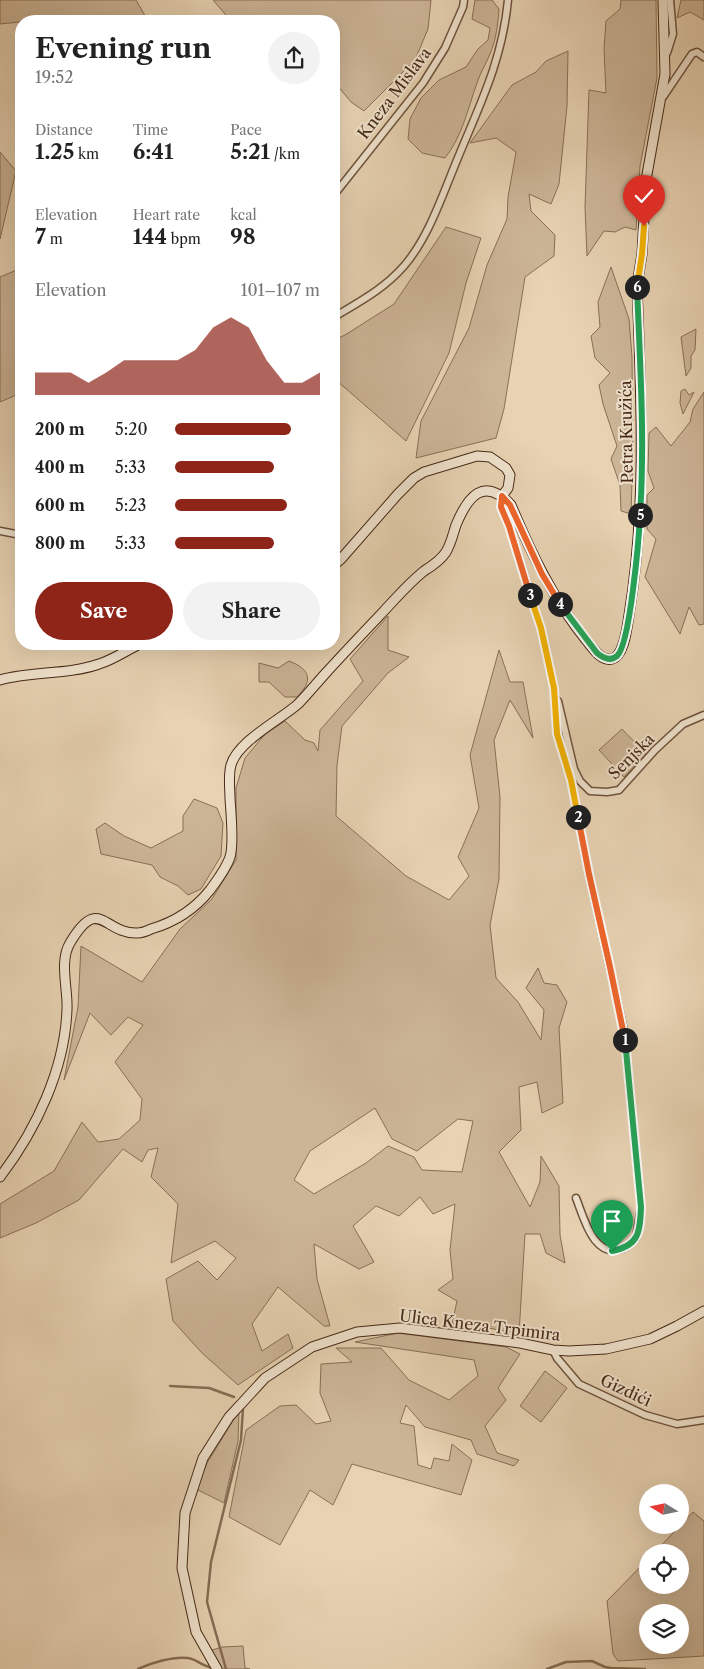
<!DOCTYPE html>
<html lang="en">
<head>
<meta charset="utf-8">
<style>
  :root { --surface:#fff; --page:#f2f2f2; --text:#222; --muted:#767676; --accent:#8f2418 }
  body { margin:0; font-family:"Libre Caslon Text",serif; background:var(--page); color:var(--text); height:100vh; display:flex; flex-direction:column; font-size:19px; white-space:nowrap }
  * { box-sizing:border-box; margin:0 }
  p { font-size:16px; color:var(--muted) }
  .icon { flex:none; width:28px; height:28px; fill:none; stroke:currentColor; stroke-width:2; stroke-linecap:round; stroke-linejoin:round }
  .map { position:relative; flex:1; overflow:hidden }
  .sheet { position:absolute; left:15px; top:15px; width:325px; height:635px; display:flex; flex-direction:column; background:var(--surface); border-radius:20px; box-shadow:0 5px 20px #0002 }
  .sheet>* { flex:none }
  .needle { width:32px; rotate:280deg }
  .tools { position:absolute; left:639px; top:1484px; display:grid; gap:10px }
  .tools a { display:grid; place-items:center; width:50px; height:50px; border-radius:50%; background:var(--surface); box-shadow:0 5px 20px #0002; font-size:25px }
  .pin { position:absolute; display:grid; place-items:center; width:42px; height:42px; color:#fff; margin:-51px -21px; border-radius:50% 50% 50% 0; rotate:-45deg; box-shadow:0 0 5px #0007 }
  .pin .icon { rotate:45deg }
  .km { position:absolute; width:25px; height:25px; margin:-12px; border-radius:50%; background:#222; color:#fff; font-size:14px; line-height:25px; text-align:center }
  .round { display:grid; place-items:center; flex:none; width:52px; height:52px; border-radius:26px; background:var(--page) }
  .summary { display:flex; align-items:center; justify-content:space-between; height:85px; padding:0 20px }
  h1 { font-size:28px; font-weight:800; line-height:38px }
  .metrics { display:grid; grid-template-columns:repeat(3,1fr); gap:8px; height:85px; padding:5px 20px }
  .metrics div { display:grid; align-content:center }
  .metrics b { font-size:21px; font-weight:800 }
  .metrics small { font-size:14px; font-weight:400 }
  .metrics p { font-size:14px }
  .chart { height:140px; padding:10px 20px }
  .chart p { display:flex; justify-content:space-between }
  .chart svg { width:100%; height:90px; margin-top:5px; fill:var(--accent); opacity:.7 }
  .cta { display:flex; gap:10px; margin-top:auto; padding:10px 20px }
  .cta a { flex:1; height:58px; border-radius:30px; background:var(--accent); color:#fff; font-size:20px; font-weight:800; line-height:58px; text-align:center }
  .cta a+a { background:var(--page); color:var(--text) }
  ul { padding:0 20px; list-style:none; font-size:16px }
  li { display:grid; grid-template-columns:80px 60px 1fr; align-items:center; height:38px }
  li i { height:12px; border-radius:6px; background:var(--accent) }
  .map>svg:first-child { display:block }
  .green { fill:#ccb597; stroke:#896f56; fill-rule:evenodd }
  .lines { fill:none; stroke-linecap:round; stroke-linejoin:round }
  .stream { stroke:#866c54; stroke-width:2.5 }
  .street-casing { stroke:#6e533d; stroke-width:9 }
  .secondary-casing { stroke:#462916; stroke-width:11 }
  .street { stroke:#efe2cd; stroke-width:6 }
  .secondary { stroke:#efe2cd; stroke-width:9 }
  .split-1-casing { stroke:#fff; stroke-width:10 }
  .split-2-casing { stroke:#fff; stroke-width:10 }
  .split-3-casing { stroke:#fff; stroke-width:10 }
  .split-4-casing { stroke:#fff; stroke-width:10 }
  .split-5-casing { stroke:#fff; stroke-width:10 }
  .split-6-casing { stroke:#fff; stroke-width:10 }
  .split-7-casing { stroke:#fff; stroke-width:10 }
  .split-1 { stroke:#22a559; stroke-width:6 }
  .split-2 { stroke:#f0652b; stroke-width:6 }
  .split-3 { stroke:#f5b400; stroke-width:6 }
  .split-4 { stroke:#f0652b; stroke-width:6 }
  .split-5 { stroke:#22a559; stroke-width:6 }
  .split-6 { stroke:#22a559; stroke-width:6 }
  .split-7 { stroke:#f5b400; stroke-width:6 }
  .labels { text-anchor:middle; dominant-baseline:central; stroke-width:4; stroke-linejoin:round; paint-order:stroke }
  .street-label { font-size:16px; fill:#462916; stroke:#efe2cd }
</style>
</head>
<body>
<div class="map">
<svg width="704" height="1669" viewBox="0 0 704 1669">
  <rect width="100%" height="100%" fill="#e7d2b2"/>
  <filter id="stains"><feTurbulence type="fractalNoise" baseFrequency=".004" numOctaves="4"/><feColorMatrix values="0 0 0 0 .2 0 0 0 0 .09 0 0 0 0 .02 0 0 0 .5 -.17"/></filter>
  <radialGradient id="worn" r=".72"><stop offset=".6" stop-color="#630" stop-opacity="0"/><stop offset="1" stop-color="#630" stop-opacity=".3"/></radialGradient>
  <path class="green" d="M0,0H136L148,21H61L60,18L0,24Z
    M213,0H431L428,29L415,60L364,111L351,102L337,85H334V21H289V20L231,21Z
    M475,0H492L499,9C498,24 496,40 490,54C486,64 480,73 477,83C468,108 462,137 445,158L422,153L408,139L410,119L421,98L439,80L466,67L478,49L488,40L490,28L472,19Z
    M621,0H656L657,78L640,166L636,230L625,227L615,232L604,231L587,256L585,207L589,90L606,93L604,49L606,21L620,9Z
    M681,0H704V20L690,12L677,18Z
    M568,51L567,106L559,184L551,204L529,194L531,211L555,235L554,256L525,277L504,409L496,438L416,458L421,421L469,328L487,265L507,219L508,197L516,152L496,138L470,143L512,85L536,72L546,61Z
    M0,152L16,171L0,239Z
    M446,227L481,238L466,283L449,353L406,441L336,380L334,384V340L345,335L394,304Z
    M611,267L629,319L632,357L633,449L631,514L621,511L620,485L611,459L617,446L603,404L599,385L610,373L595,358L591,336L600,327L598,302Z
    M19,269L21,270V393L0,402V277Z
    M696,329L695,350L691,356V368L686,376L681,337Z
    M685,389L689,395L694,392L683,414L680,403L681,391Z
    M704,392V624L699,625L689,607L680,634L645,577L656,539L647,529V495L654,488L648,471L649,433L656,427L671,446L690,422L693,409Z
    M388,616V650L409,657L388,673L342,726L337,765L336,816L406,876L449,900L469,876L458,857L479,808L470,755L499,650L510,682H523L533,738L510,700L494,740L500,797L499,879L490,925L496,978L518,1002L541,1040L544,1010L526,988L538,968L544,983L557,985L567,1002L559,1028L563,1103L542,1113L537,1082L519,1087L521,1130L499,1152L530,1207L540,1182L541,1156L559,1186L560,1235L565,1263L546,1253L540,1234H525L519,1334L473,1325L452,1324L457,1301L438,1290L453,1279L450,1250L455,1204L433,1214L420,1197L399,1216L376,1206L353,1226L374,1262L359,1269L314,1244L317,1279L330,1326H324L278,1287L252,1324L262,1351L288,1334L293,1348L238,1385L202,1353L173,1321L166,1279L198,1261L217,1280L236,1258L215,1241L171,1263L178,1204L151,1177L158,1148L148,1150L142,1162L123,1149L79,1200L36,1223L0,1238V1204L54,1171L82,1122L98,1142L119,1139L140,1120L142,1099L115,1062L143,1025L128,1017L111,1035L90,1013L64,1080L78,1007L81,946L142,982L180,929L212,899L236,860V788L245,758L266,733L285,721L305,740L314,743L318,751L320,730L363,681L350,659ZM375,1108L392,1139L417,1151L458,1119L473,1121L462,1172L422,1170L414,1157L388,1146L366,1163L314,1194L294,1180L310,1151Z
    M289,661C310,669 314,680 297,697H285L269,682H259V663L278,668Z
    M622,729L646,754L624,777L599,750Z
    M194,799L217,808L223,823L221,856L201,889L188,895L178,886L160,877L152,865L101,854L96,829L105,823L124,836L151,848L183,831V816Z
    M398,1333L506,1347L520,1354L498,1388L506,1400L485,1426L497,1453L519,1460L514,1466L477,1454L471,1440L425,1427L406,1405L400,1423L414,1426L418,1465L431,1469L434,1458L449,1461L452,1444L472,1460L461,1495L352,1464L333,1505L310,1490L280,1545L229,1517L246,1430L280,1406L296,1405L316,1424L331,1421L320,1393L321,1364L352,1362L336,1348H381L409,1380L449,1400L478,1376L474,1360L355,1342Z
    M545,1371L567,1388L541,1422L520,1406Z
    M239,1411L238,1441L224,1503L196,1489L207,1463Z
    M693,1512L704,1521V1656L618,1661L613,1654L607,1601L647,1560L648,1585H680V1552H655ZM648,1612H680V1645H648Z
    M243,1646L245,1668L250,1669H221L212,1650L222,1647Z"/>
  <g class="lines">
    <path class="stream" d="M170,1386L209,1388L234,1397
      M138,1669C151,1663 173,1656 188,1658C197,1659 202,1667 214,1668
      M226,1669L207,1602L211,1562L241,1440L243,1408
      M547,1669L566,1662L592,1661L605,1667L611,1668L645,1669"/>
    <defs>
      <path id="street" d="M667,53L673,34L670,0
        M663,97L692,54L697,52L704,57
        M334,195L423,83L445,48L463,7L464,0
        M334,317C359,302 384,289 404,266C428,238 441,199 455,165C478,108 502,63 508,0
        M502,496L501,507L509,526L541,628L554,688L557,734L571,780L589,875L624,1031L641,1207L636,1238C633,1241 629,1246 624,1248C594,1261 584,1218 576,1198
        M0,531L21,535
        M558,701L574,769L580,781L590,791L607,792L619,790L655,750L683,724L704,715
        M553,1350L557,1358L579,1384L645,1415L677,1424L704,1420"/>
      <path id="secondary" d="M334,565L341,559L398,494L414,478L424,472L477,456L490,457L506,468L510,475L508,488L502,496
        M0,680C31,671 68,675 99,664C113,660 127,650 140,644
        M0,1177C36,1130 65,1069 67,1009C68,989 59,961 70,943C99,894 104,934 137,933C142,933 147,931 151,929C175,922 195,909 210,890C216,882 227,866 230,857C234,845 231,812 230,799C230,788 228,776 231,765C238,741 280,720 298,704C307,695 315,685 324,675C343,654 363,633 383,612C396,598 409,583 424,571C432,566 441,560 446,552C451,544 453,534 456,525C468,496 484,476 511,505C531,553 553,599 586,640C592,647 601,662 612,659C625,655 627,626 629,615C647,505 641,396 637,285L642,254L646,180L665,74L663,0
        M217,1669L196,1632L182,1568L185,1513L203,1458L229,1417L265,1378L312,1347L357,1332L400,1328L520,1343L553,1350L569,1351L606,1349L650,1339L677,1326L704,1311"/>
    </defs>
    <use href="#street" class="street-casing"/>
    <use href="#secondary" class="secondary-casing"/>
    <use href="#street" class="street"/>
    <use href="#secondary" class="secondary"/>
  </g>
  <g class="lines">
    <defs>
      <path id="split-1" d="M612,1251C639,1246 640,1232 641,1207L625,1040"/>
      <path id="split-2" d="M578,817L589,874L610,967L625,1040"/>
      <path id="split-3" d="M530,595L541,628L554,688L557,734L571,780L578,817"/>
      <path id="split-4" d="M530,595L509,526L501,507L502,496L510,505L542,574L560,604"/>
      <path id="split-5" d="M560,604L597,653C603,658 610,662 617,656C630,645 639,537 640,515"/>
      <path id="split-6" d="M637,287C640,363 645,440 640,515"/>
      <path id="split-7" d="M637,287L642,254L644,226"/>
    </defs>
    <use href="#split-1" class="split-1-casing"/>
    <use href="#split-2" class="split-2-casing"/>
    <use href="#split-3" class="split-3-casing"/>
    <use href="#split-4" class="split-4-casing"/>
    <use href="#split-5" class="split-5-casing"/>
    <use href="#split-6" class="split-6-casing"/>
    <use href="#split-7" class="split-7-casing"/>
    <use href="#split-1" class="split-1"/>
    <use href="#split-2" class="split-2"/>
    <use href="#split-3" class="split-3"/>
    <use href="#split-4" class="split-4"/>
    <use href="#split-5" class="split-5"/>
    <use href="#split-6" class="split-6"/>
    <use href="#split-7" class="split-7"/>
  </g>
  <g class="labels">
    <g class="street-label">
      <text transform="translate(394 93) rotate(-53)">Kneza Mislava</text>
      <text transform="translate(626 432) rotate(-91)">Petra Kružića</text>
      <text transform="translate(631 756) rotate(-45)">Senjska</text>
      <text transform="translate(480 1325) rotate(7)">Ulica Kneza Trpimira</text>
      <text transform="translate(626 1390) rotate(25)">Gizdići</text>
    </g>
  </g>
  <rect width="100%" height="100%" filter="url(#stains)"/>
  <rect width="100%" height="100%" fill="url(#worn)"/>
</svg>
<div class="tools">
<a><svg class="needle" viewBox="-14 -14 28 28"><path d="M0-13l5 13h-10z" fill="#e53935"/><path d="M0 13l5-13h-10z" fill="#767676"/></svg></a>
<a><svg class="icon" aria-label="locate" viewBox="0 0 24 24"><circle cx="12" cy="12" r="6"/><path d="M12 2v4M12 18v4M2 12h4M18 12h4"/></svg></a>
<a><svg class="icon" aria-label="layers" viewBox="0 0 24 24"><path d="M12 4l9 5-9 5-9-5zM3 14l9 5 9-5"/></svg></a>
</div>
<div class="pin" style="left:612px;top:1251px;background:#1e9e55"><svg class="icon" aria-label="arrive" viewBox="0 0 24 24"><path d="M6 21V4h12l-3 4 3 4H6"/></svg></div>
<div class="pin" style="left:644px;top:226px;background:#d93025"><svg class="icon" aria-label="check" viewBox="0 0 24 24"><path d="M5 12l5 5 9-10"/></svg></div>
<b class="km" style="left:625px;top:1040px">1</b>
<b class="km" style="left:578px;top:817px">2</b>
<b class="km" style="left:530px;top:595px">3</b>
<b class="km" style="left:560px;top:604px">4</b>
<b class="km" style="left:640px;top:515px">5</b>
<b class="km" style="left:637px;top:287px">6</b>
<section class="sheet">
<div class="summary"><div><h1>Evening run</h1><p>19:52</p></div><a class="round"><svg class="icon" aria-label="share" viewBox="0 0 24 24"><path d="M12 15V3M7 8l5-5 5 5M5 13v7h14v-7"/></svg></a></div>
<div class="metrics">
<div><p>Distance</p><b>1.25<small> km</small></b></div>
<div><p>Time</p><b>6:41</b></div>
<div><p>Pace</p><b>5:21<small> /km</small></b></div>
</div>
<div class="metrics">
<div><p>Elevation</p><b>7<small> m</small></b></div>
<div><p>Heart rate</p><b>144<small> bpm</small></b></div>
<div><p>kcal</p><b>98</b></div>
</div>
<div class="chart"><p><span>Elevation</span>101–107 m</p>
<svg viewBox="0 0 160 44" preserveAspectRatio="none"><path d="M0 44V33L10 33L20 33L30 38L40 33L50 27L60 27L70 27L80 27L90 22L100 11L110 6L120 11L130 27L140 38L150 38L160 33V44z"/></svg>
</div>
<ul>
<li><b>200 m</b>5:20<i style="width:80%"></i></li>
<li><b>400 m</b>5:33<i style="width:68%"></i></li>
<li><b>600 m</b>5:23<i style="width:77%"></i></li>
<li><b>800 m</b>5:33<i style="width:68%"></i></li>
</ul>
<div class="cta"><a>Save</a><a>Share</a></div>
</section>
</div>
</body>
</html>
